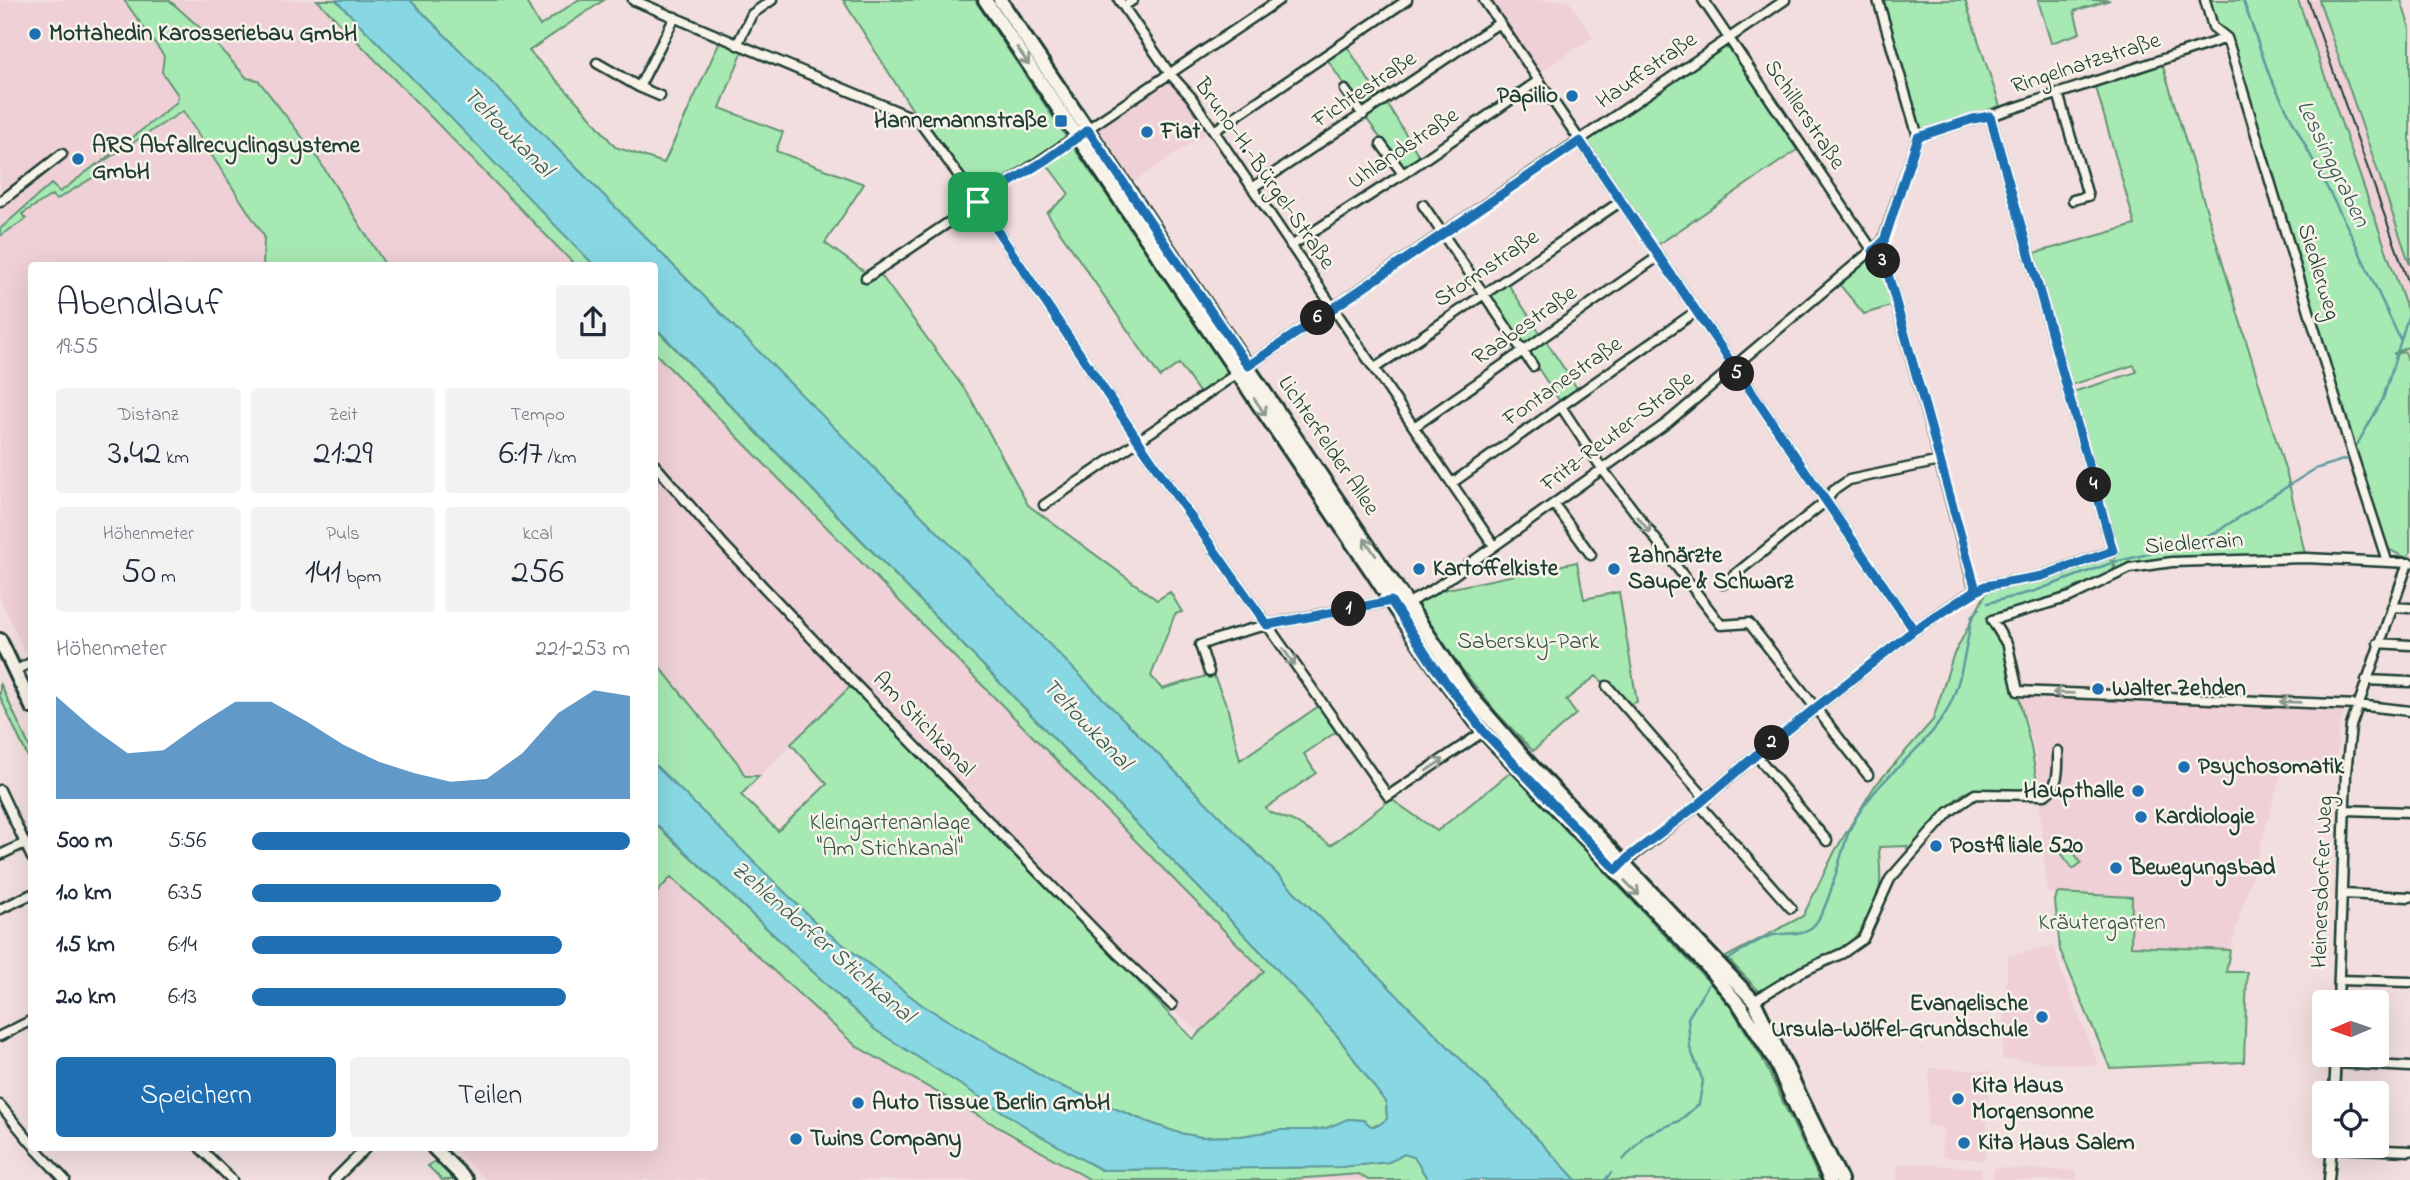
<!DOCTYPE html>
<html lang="de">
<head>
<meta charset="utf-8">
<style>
  :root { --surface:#fff; --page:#f2f2f3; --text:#1f2937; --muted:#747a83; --accent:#1f6fb2 }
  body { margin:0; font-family:"Indie Flower",sans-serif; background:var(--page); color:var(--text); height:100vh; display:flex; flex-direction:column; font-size:26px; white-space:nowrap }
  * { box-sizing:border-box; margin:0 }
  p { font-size:23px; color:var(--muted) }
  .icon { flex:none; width:38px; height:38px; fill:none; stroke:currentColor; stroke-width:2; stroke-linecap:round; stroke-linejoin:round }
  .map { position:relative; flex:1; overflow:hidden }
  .panel { position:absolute; left:28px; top:262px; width:630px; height:889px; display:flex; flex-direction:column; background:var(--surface); border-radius:7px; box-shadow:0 7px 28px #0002 }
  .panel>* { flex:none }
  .needle { width:46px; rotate:268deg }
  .tools { position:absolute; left:2312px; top:990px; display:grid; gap:14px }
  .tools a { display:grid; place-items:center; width:77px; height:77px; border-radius:7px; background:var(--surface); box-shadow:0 7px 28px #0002; font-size:35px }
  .pin { position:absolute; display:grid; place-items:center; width:60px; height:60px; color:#fff; margin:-30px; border-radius:14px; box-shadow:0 4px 10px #0006 }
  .km { position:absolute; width:35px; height:35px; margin:-18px; border-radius:50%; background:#222; color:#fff; font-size:19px; line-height:35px; text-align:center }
  .round { display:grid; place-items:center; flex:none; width:74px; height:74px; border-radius:7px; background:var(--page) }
  .summary { display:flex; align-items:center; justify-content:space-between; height:119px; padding:0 28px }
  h1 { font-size:38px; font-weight:600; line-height:52px }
  .metrics { display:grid; grid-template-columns:repeat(3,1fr); gap:10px; height:119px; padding:7px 28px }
  .metrics div { display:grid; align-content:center; border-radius:7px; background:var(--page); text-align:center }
  .metrics b { font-size:35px; font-weight:600 }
  .metrics small { font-size:19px; font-weight:400 }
  .metrics p { font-size:19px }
  .chart { height:196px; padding:14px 28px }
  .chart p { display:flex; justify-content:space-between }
  .chart svg { width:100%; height:126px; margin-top:7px; fill:var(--accent); opacity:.7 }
  .action { display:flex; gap:14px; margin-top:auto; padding:14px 28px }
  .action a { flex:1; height:80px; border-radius:7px; background:var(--accent); color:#fff; font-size:28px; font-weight:600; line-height:80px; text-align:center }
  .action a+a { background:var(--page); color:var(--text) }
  ul { padding:0 28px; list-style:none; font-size:23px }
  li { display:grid; grid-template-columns:112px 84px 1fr; align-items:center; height:52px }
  li i { height:18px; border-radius:9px; background:var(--accent) }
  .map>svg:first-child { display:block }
  .built { fill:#eed0d6 }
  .green { fill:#a7e9b3; stroke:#639374; stroke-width:2 }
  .water { fill:#88d8e4; stroke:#5e9a9e; stroke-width:2 }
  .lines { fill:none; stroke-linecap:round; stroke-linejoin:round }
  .stream { stroke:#5e9a9e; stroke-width:2.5 }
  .street-casing { stroke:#1f3d34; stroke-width:13 }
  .secondary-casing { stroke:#1f3d34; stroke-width:18 }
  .street { stroke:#f7f3e8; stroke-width:8 }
  .secondary { stroke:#f7f3e8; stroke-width:12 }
  .tram { stroke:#1f3d34; stroke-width:2 }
  .oneway { stroke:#8b988e }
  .route-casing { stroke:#fff; stroke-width:14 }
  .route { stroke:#1f6fb2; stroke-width:9 }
  .poi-dot { fill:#1f6fb2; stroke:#f7f3e8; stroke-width:2.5 }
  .labels { text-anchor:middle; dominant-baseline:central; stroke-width:5; stroke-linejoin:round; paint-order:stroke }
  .poi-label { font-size:23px; font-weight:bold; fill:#1f3d34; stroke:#f7f3e8; text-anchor:start }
  .street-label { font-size:23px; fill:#1f3d34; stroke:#f7f3e8 }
  .park-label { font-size:23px; fill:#335747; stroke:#f7f3e8 }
  .water-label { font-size:24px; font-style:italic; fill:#345c57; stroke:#f7f3e8 }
</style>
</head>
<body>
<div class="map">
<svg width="2410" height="1180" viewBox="0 0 2410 1180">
  <rect width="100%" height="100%" fill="#f2dede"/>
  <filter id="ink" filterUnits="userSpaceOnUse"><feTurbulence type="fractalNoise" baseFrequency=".0143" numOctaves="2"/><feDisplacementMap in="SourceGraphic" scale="14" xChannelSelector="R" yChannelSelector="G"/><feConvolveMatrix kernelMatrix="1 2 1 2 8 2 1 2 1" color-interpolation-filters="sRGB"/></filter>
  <g filter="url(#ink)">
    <path class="built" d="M0,0H124L234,160L277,266H32L31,654L25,652L0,598Z
      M169,0H317L576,266H386L313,151L258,80L247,78L207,34Z
      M1488,0H1568L1593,37L1538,74Z
      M2298,0H2319L2338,54L2410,265V318Z
      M1168,81L1188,98L1209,131L1129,185L1096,134L1097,130Z
      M654,354L944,644L1264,971L1202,1033L1183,1019L834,655L833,647L827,646L792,610L791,603H785L770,588L771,581H764L655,455Z
      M654,470L731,562L790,622V627L797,629L839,674V678L844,679L851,686L759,776H745L737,762L655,661Z
      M2018,691L2347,705L2339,725L2336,769L2324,772L2282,771L2230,950L2130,946L2132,897L2047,893L2035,751Z
      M671,877L856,1046L1091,1180H486L453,1148H654L655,895Z
      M2053,946L2062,974L2099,1066L2002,1059L2008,956Z
      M1930,1068L1990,1071L1985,1160L1942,1157L1943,1127L1927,1126Z
      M1898,1163L1982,1168L1981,1180H1897Z
      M1994,1168L2077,1171V1180H1993Z
      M1359,1174L1368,1180H1279Z"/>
    <path class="green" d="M124,0H169L207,34L247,78L258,80L313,151L386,266H263L264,236L183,111L99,164L177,102L178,95L162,72L164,56Z
      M317,0H336L595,266H576Z
      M410,0H525L540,26L578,0H604L529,51L583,108L615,147L664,163L720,41L743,50L720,108L783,132L776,151L864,184L825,243L873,278L880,274L970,397L1028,505L1157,600L1170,592L1182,612L1175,614L1151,676L1162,689L1213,674L1227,706L1240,760L1319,706L1336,732L1304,754L1316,773L1266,808L1269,812L1293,821L1331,845L1391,799L1437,831L1511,772L1727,1001L1762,1058L1820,1180H1576L1503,1102Z
      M843,0H975L1067,138L1234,378L1204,399L1179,364L1160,377L1047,213L1069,194L1042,158L983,195L976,193L915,114Z
      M1880,0H1965L2000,106L1927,130L1921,129L1918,124Z
      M2038,0H2110L2074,11L2080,33L2051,43Z
      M2208,0H2298L2410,318V346L2393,354L2405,352L2410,367V553L2406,558L2384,547L2231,39L2215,24Z
      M2319,0H2401L2410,29V265Z
      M1345,43L1381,100L1366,110L1360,109L1327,59Z
      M1722,47L1731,50L1797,150L1656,246L1586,141Z
      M2162,63L2288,479L2305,554L2172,562L2118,573L2114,564L2113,572L2048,599L1989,618L2007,649L2031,747L2038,788L2033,793L1988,791C1977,786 1966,791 1956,799L1908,857L1907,846L1879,847C1879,861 1882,877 1879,890C1865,959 1809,957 1760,992L1726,957L1803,916L1835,851L1874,787L1933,720L1953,656L1987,591L2009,584L2042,580L2107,558L2114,562L2116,550L2073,392L2137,372L2134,365L2071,385L2035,253L2135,225L2095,84Z
      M1386,102L1421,159L1405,169H1402L1367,119L1369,113Z
      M97,164L102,172L56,200L52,195L22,214L26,219L0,236V229L51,184L60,192Z
      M1876,260L1881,262L1894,305L1864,314L1839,284L1867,261Z
      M1506,281L1542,336L1523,347L1489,297L1490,292Z
      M654,327L1267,958L1338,1037L1386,1103L1387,1119L1383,1124L1371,1126L1363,1120L1348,1119L1327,1128L1312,1130H1280L1241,1136L1201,1137L1179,1133L1145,1121L1051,1082L922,1005L819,926L655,765V661L737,762L745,776H759L741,795L778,831L827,784L791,744L854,683L1193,1039L1264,971L655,353Z
      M1544,338L1580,393L1561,403L1528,353V350Z
      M1577,562L1584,599L1619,592L1637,702L1628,704L1596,676L1566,700L1576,714L1533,751L1496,712L1452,657L1416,603L1433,592Z
      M0,683L31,750V764L0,697Z
      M654,823L874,1029L1039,1135L1101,1170L1341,1167L1389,1162L1404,1154L1414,1157L1428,1180H1368L1359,1174L1279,1180H1091L856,1046L671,877L655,895Z
      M2068,844L2081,863L2073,869L2059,850Z
      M2057,893L2132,897L2131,946L2230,950L2226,972H2247L2244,1062L2110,1068L2060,950L2055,901Z
      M435,1161L454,1180H442L428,1166Z"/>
    <path class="water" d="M336,0H410L1503,1102L1576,1180H1428L1414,1157L1404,1154L1389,1162L1341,1167L1102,1170L1039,1135L874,1029L655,823V765L819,926L922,1005L1051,1082L1145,1121L1179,1133L1201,1137L1241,1136L1280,1130H1312L1327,1128L1348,1119L1363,1120L1371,1126H1377L1387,1119L1386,1103L1338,1037L1267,958L655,327L654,266H595Z"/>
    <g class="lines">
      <path class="stream" d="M2243,0L2270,77L2349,230L2400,339
        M2354,450L2383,399L2410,310
        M1988,603L2035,591L2114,562L2179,547L2216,532L2315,469L2349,458L2351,455
        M1728,960C1742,951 1754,941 1770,936C1783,932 1799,936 1811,928C1829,915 1840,851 1850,829C1874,779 1918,757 1945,714C1961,688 1966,646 1972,616L1979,609
        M1623,1160L1645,1135L1679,1121L1699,1104L1703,1081L1690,1048L1688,1018L1708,985
        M1605,1180L1611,1173"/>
      <defs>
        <path id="street" d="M633,0L918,120L978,202L1160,473L1388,796L1486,730
          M1119,0L1170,74L1191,97L1494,546
          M1484,0L1914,630
          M1703,0L1873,251L1885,263L1975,590
          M2205,0L2213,27L2227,38L2349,444L2387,561
          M1124,6L1133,0
          M737,45L752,14L772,0
          M597,63L639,87L675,17
          M639,87L660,96
          M1345,90L1363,115
          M2058,93L2088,196L2073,200
          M1214,131L1407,0
          M1918,137L1973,119L1990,116L2227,38
          M1381,144L1403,174
          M1252,188L1499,23
          M0,202L62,154
          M1423,205L1533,366
          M1291,246L1403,174L1538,81
          M866,278L1279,0
          M1375,368L1620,202
          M1562,408L1603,470L1721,625L1749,623L1868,775
          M1414,427L1659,256
          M654,464L724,545L854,683L1117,953L1172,1005
          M1452,483L1695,312
          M1554,504L1591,555
          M1044,505L1785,0
          M2410,563L2306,558L2172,562L2130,568L2070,597L1992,620L2008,646L2018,691L2358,705L2410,711
          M1723,584L1826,501L1833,491L1849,480L1940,461
          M2392,607L2410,608
          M2378,643L2410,645
          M14,671L32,662
          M1209,672L1200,645C1261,622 1328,614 1391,601L1408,603L1434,589L1667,423L1883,241L1918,137L1878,0
          M2366,680L2410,682
          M1607,686L1706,799
          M1756,755L1827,841
          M0,790L32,858
          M1699,804L1791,908
          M2345,810L2410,812
          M0,855L25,843
          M1620,866L1699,804L1756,755L1914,630L1975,590L1985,586L2042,576L2113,551L1990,116
          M2342,894L2410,897
          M0,909L32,894
          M2339,980L2410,982
          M1754,1001L1801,972L1843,953L1863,939L1890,879L1949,812L1975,794L2045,795C2060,785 2058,768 2058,751
          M2338,1003L2346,773L2351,726L2408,563
          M0,1036L32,1020
          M2336,1063L2410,1067
          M2334,1094L2336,1055
          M0,1105L32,1144
          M35,1148L65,1180
          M200,1148L232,1180
          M2332,1148L2410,1151
          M334,1180L366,1148
          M2329,1180L2332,1146"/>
        <path id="secondary" d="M985,0L1372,572C1408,627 1443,681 1484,732L1705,964L1741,1007L1774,1059L1830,1180
          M1000,0L1467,692L1528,762L1754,1001L1841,1180
          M0,640L32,707
          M434,1148L466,1180"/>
      </defs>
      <use href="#street" class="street-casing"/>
      <use href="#secondary" class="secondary-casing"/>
      <use href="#street" class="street"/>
      <use href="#secondary" class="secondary"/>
      <path class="tram" d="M2308,0L2410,287"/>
    </g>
    <defs><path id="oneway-shaft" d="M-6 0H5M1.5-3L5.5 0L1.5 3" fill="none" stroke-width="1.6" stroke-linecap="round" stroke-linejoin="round" transform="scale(1.75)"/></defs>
    <g class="oneway">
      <use href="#oneway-shaft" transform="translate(1023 56) rotate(55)"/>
      <use href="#oneway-shaft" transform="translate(1260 407) rotate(56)"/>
      <use href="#oneway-shaft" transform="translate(1644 525) rotate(53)"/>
      <use href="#oneway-shaft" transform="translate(1370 547) rotate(-124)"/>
      <use href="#oneway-shaft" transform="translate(1289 657) rotate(55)"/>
      <use href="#oneway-shaft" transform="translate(2063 693) rotate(-178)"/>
      <use href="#oneway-shaft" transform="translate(2290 702) rotate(-178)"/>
      <use href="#oneway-shaft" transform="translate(1435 765) rotate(-34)"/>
      <use href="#oneway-shaft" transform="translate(1632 888) rotate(46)"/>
    </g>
  </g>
  <g class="lines" filter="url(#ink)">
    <defs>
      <path id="route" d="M978,202L1160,473L1267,625L1391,601L1433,665L1484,732L1616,870L1631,855L1699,804L1756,755L1914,630L1976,590L1885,263L1873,251L1884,241L1918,137L1973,119L1990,116L2113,551L2042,576L1985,586L1914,630L1580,141L1248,366L1088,130L1044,161L978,202"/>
    </defs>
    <use href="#route" class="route-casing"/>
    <use href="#route" class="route"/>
  </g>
  <g class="poi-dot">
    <circle cx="35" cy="34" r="7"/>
    <circle cx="1572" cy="96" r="7"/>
    <rect x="1054" y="114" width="14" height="14" rx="3.5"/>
    <circle cx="1147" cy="132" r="7"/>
    <circle cx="78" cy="159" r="7"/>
    <circle cx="1419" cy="569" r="7"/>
    <circle cx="1614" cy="569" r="7"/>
    <circle cx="2098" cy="689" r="7"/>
    <circle cx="2184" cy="767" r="7"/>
    <circle cx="2138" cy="791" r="7"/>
    <circle cx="2141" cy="817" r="7"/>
    <circle cx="1936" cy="846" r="7"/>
    <circle cx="2116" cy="868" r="7"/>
    <circle cx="2042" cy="1017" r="7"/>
    <circle cx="1958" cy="1099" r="7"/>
    <circle cx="858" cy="1103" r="7"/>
    <circle cx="796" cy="1139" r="7"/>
    <circle cx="1964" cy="1143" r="7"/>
  </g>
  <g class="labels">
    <g class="poi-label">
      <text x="49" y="34">Mottahedin Karosseriebau GmbH</text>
      <text x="1558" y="96" text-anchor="end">Papilio</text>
      <text x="1047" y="121" text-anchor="end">Hannemannstraße</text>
      <text x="1161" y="132">Fiat</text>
      <text x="92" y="146">ARS Abfallrecyclingsysteme<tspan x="92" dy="26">GmbH</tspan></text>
      <text x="1628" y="556">Zahnärzte<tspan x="1628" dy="26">Saupe &amp; Schwarz</tspan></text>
      <text x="1433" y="569">Kartoffelkiste</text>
      <text x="2112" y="689">Walter Zehden</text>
      <text x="2198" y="767">Psychosomatik</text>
      <text x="2124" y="791" text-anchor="end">Haupthalle</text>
      <text x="2155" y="817">Kardiologie</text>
      <text x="1950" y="846">Postfiliale 520</text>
      <text x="2130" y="868">Bewegungsbad</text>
      <text x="2028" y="1004" text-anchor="end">Evangelische<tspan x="2028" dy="26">Ursula-Wölfel-Grundschule</tspan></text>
      <text x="1972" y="1086">Kita Haus<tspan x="1972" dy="26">Morgensonne</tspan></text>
      <text x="872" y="1103">Auto Tissue Berlin GmbH</text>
      <text x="810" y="1139">Twins Company</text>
      <text x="1978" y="1143">Kita Haus Salem</text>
    </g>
    <g class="street-label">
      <text transform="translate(2086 64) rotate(-18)">Ringelnatzstraße</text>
      <text transform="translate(1647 71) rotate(-35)">Hauffstraße</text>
      <text transform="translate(1365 90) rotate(-34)">Fichtestraße</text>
      <text transform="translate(1804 115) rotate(56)">Schillerstraße</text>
      <text transform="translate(1404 149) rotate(-34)">Uhlandstraße</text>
      <text transform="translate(1264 174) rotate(55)">Bruno-H.-Bürgel-Straße</text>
      <text transform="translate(1487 269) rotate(-34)">Stormstraße</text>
      <text transform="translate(2318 272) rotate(73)">Siedlerweg</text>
      <text transform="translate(1525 326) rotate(-35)">Raabestraße</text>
      <text transform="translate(1563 382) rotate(-35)">Fontanestraße</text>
      <text transform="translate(1618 432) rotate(-37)">Fritz-Reuter-Straße</text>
      <text transform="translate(1328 446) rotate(56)">Lichterfelder Allee</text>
      <text transform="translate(2194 544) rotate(-4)">Siedlerrain</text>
      <text transform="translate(923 725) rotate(46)">Am Stichkanal</text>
      <text transform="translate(2323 882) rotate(-88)">Heinersdorfer Weg</text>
    </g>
    <g class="park-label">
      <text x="1528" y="642">Sabersky-Park</text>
      <text x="890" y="823">Kleingartenanlage<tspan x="890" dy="26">"Am Stichkanal"</tspan></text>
      <text x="2102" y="923">Kräutergarten</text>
    </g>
    <g class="water-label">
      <text transform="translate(507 133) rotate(45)">Teltowkanal</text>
      <text transform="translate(2332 164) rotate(64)">Lessinggraben</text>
      <text transform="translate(1086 725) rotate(46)">Teltowkanal</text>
      <text transform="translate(822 943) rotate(41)">Zehlendorfer Stichkanal</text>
    </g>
  </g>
</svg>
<div class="tools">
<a><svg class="needle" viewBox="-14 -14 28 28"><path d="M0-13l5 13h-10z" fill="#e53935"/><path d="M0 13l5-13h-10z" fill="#747a83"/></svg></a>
<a><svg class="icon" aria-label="locate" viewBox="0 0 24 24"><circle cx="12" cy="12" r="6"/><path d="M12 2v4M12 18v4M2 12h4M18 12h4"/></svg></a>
</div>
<div class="pin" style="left:978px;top:202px;background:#1e9e55"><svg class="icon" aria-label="arrive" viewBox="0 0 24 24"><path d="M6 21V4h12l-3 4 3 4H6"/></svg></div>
<b class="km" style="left:1349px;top:609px">1</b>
<b class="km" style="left:1772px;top:743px">2</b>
<b class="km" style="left:1883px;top:261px">3</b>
<b class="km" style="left:2094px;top:485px">4</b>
<b class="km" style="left:1737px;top:374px">5</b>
<b class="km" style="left:1318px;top:318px">6</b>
<section class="panel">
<div class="summary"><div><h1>Abendlauf</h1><p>19:55</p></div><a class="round"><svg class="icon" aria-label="share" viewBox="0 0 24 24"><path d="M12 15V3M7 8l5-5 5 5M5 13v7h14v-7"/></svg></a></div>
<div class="metrics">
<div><p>Distanz</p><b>3.42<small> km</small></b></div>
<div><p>Zeit</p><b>21:29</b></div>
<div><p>Tempo</p><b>6:17<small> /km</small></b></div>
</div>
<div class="metrics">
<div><p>Höhenmeter</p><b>50<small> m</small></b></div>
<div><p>Puls</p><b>141<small> bpm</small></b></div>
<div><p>kcal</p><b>256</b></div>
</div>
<div class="chart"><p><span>Höhenmeter</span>221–253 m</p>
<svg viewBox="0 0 160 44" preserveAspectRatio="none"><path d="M0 44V8L10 19L20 28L30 27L40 18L50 10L60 10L70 17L80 25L90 31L100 35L110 38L120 37L130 28L140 14L150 6L160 8V44z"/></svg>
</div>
<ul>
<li><b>500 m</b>5:56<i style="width:100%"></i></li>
<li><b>1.0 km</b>6:35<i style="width:66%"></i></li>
<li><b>1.5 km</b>6:14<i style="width:82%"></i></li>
<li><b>2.0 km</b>6:13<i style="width:83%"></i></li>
</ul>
<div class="action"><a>Speichern</a><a>Teilen</a></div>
</section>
</div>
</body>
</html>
